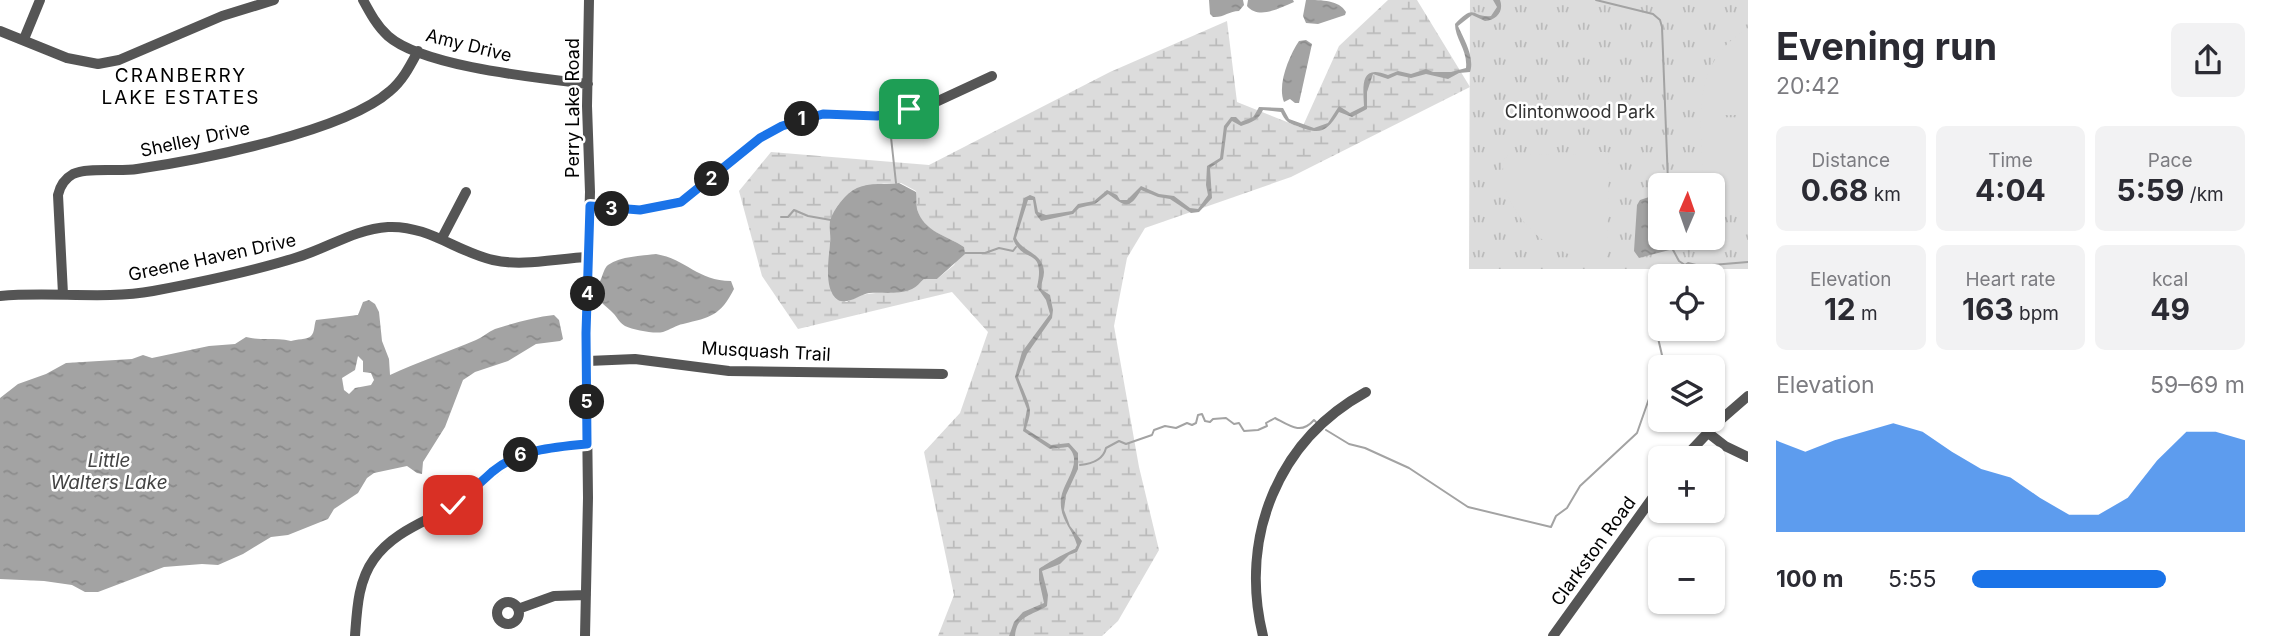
<!DOCTYPE html>
<html lang="en">
<head>
<meta charset="utf-8">
<style>
  :root { --surface:#fff; --page:#f2f2f3; --text:#2b2b33; --muted:#7c7c81; --accent:#1a73e8 }
  body { margin:0; font-family:Inter,sans-serif; background:var(--page); color:var(--text); height:100vh; display:flex; flex-direction:column; font-size:26px; white-space:nowrap }
  * { box-sizing:border-box; margin:0 }
  p { font-size:23px; color:var(--muted) }
  .icon { flex:none; width:38px; height:38px; fill:none; stroke:currentColor; stroke-width:2; stroke-linecap:round; stroke-linejoin:round }
  .map { position:relative; flex:1; overflow:hidden }
  .side { display:flex; flex-direction:column; background:var(--surface); width:525px }
  .side>* { flex:none }
  .needle { width:46px; rotate:2deg }
  .controls { position:absolute; left:1648px; top:173px; display:grid; gap:14px }
  .controls a { display:grid; place-items:center; width:77px; height:77px; border-radius:10px; background:var(--surface); box-shadow:0 2px 5px #0004; font-size:35px }
  .pin { position:absolute; display:grid; place-items:center; width:60px; height:60px; color:#fff; margin:-30px; border-radius:14px; box-shadow:0 4px 10px #0006 }
  .km { position:absolute; width:35px; height:35px; margin:-18px; border-radius:50%; background:#222; color:#fff; font-size:19px; line-height:35px; text-align:center }
  .round { display:grid; place-items:center; flex:none; width:74px; height:74px; border-radius:10px; background:var(--page) }
  .overview { display:flex; align-items:center; justify-content:space-between; height:119px; padding:0 28px }
  h1 { font-size:38px; font-weight:700; line-height:52px }
  .figures { display:grid; grid-template-columns:repeat(3,1fr); gap:10px; height:119px; padding:7px 28px }
  .figures div { display:grid; align-content:center; border-radius:10px; background:var(--page); text-align:center }
  .figures b { font-size:30px; font-weight:700 }
  .figures small { font-size:19px; font-weight:400 }
  .figures p { font-size:19px }
  .chart { height:196px; padding:14px 28px }
  .chart p { display:flex; justify-content:space-between }
  .chart svg { width:100%; height:126px; margin-top:7px; fill:var(--accent); opacity:.7 }
  ul { padding:0 28px; list-style:none; font-size:23px }
  li { display:grid; grid-template-columns:112px 84px 1fr; align-items:center; height:52px }
  li i { height:18px; border-radius:9px; background:var(--accent) }
  main { display:flex; flex:1; min-height:0 }
  .map>svg:first-child { display:block }
  .wetland { fill:url(#wetland-marsh); fill-rule:evenodd }
  .park { fill:url(#park-tufts); fill-rule:evenodd }
  .pitch { fill:#dcdcdc }
  .water { fill:url(#water-ripples); fill-rule:evenodd }
  .lines { fill:none; stroke-linecap:round; stroke-linejoin:round }
  .stream { stroke:#a3a3a3; stroke-width:2 }
  .minor { stroke:#555; stroke-width:10 }
  .route-casing { stroke:#fff; stroke-width:14 }
  .route { stroke:#1a73e8; stroke-width:9 }
  .labels { text-anchor:middle; dominant-baseline:central; stroke-width:5; stroke-linejoin:round; paint-order:stroke }
  .street-label { font-size:18px; fill:#000; stroke:#fff }
  .park-label { font-size:18px; fill:#333; stroke:#fff }
  .neighbourhood-label { font-size:19px; letter-spacing:2px; fill:#000; stroke:#fff }
  .water-label { font-size:19px; font-style:italic; fill:#444; stroke:#fff }
</style>
</head>
<body>
<main>
<div class="map">
<svg width="1748" height="636" viewBox="0 0 1748 636">
  <defs>
    <pattern id="wetland-marsh" width="20" height="14" patternUnits="userSpaceOnUse" patternTransform="scale(1.75)"><rect width="20" height="14" fill="#dcdcdc"/><path d="M1 5h8M5 5V1M11 12h8M15 12V8" fill="none" stroke="#bbb"/></pattern>
    <pattern id="park-tufts" width="24" height="20" patternUnits="userSpaceOnUse" patternTransform="scale(1.75)"><rect width="24" height="20" fill="#dcdcdc"/><path d="M3 7l-1-3M5 7V3M7 7l1-3M15 17l-1-3M17 17v-4M19 17l1-3" fill="none" stroke="#bbb"/></pattern>
    <pattern id="water-ripples" width="26" height="14" patternUnits="userSpaceOnUse" patternTransform="scale(1.75)"><rect width="26" height="14" fill="#a3a3a3"/><path d="M2 4q2-2 4 0t4 0M15 11q2-2 4 0t4 0" fill="none" stroke="#8b8b8b"/></pattern>
  </defs>
  <rect width="100%" height="100%" fill="#fff"/>
  <path class="wetland" d="M1388,0H1417L1470,87L1291,177L1145,228L1127,258L1114,326L1139,467L1159,550L1118,621L1102,636H938L954,595L924,452L960,413L988,332L952,292L798,329L762,276L739,191L771,152L929,165L1110,72L1227,21L1237,102L1302,128L1339,46ZM901,183L916,191C917,197 916,203 917,209C924,233 946,235 964,247L954,265L937,279H924C901,298 893,290 867,294C860,295 853,299 846,302L831,292C828,275 829,259 830,243C831,235 829,228 831,221C840,187 873,183 901,183Z"/>
  <path class="park" d="M1470,0H1748V269H1469ZM1661,186H1713V238H1661Z"/>
  <path class="pitch" d="M1748,28V115H1701C1703,75 1713,50 1748,28Z
    M1700,121H1748V216L1729,205L1713,190V186L1711,185L1703,171Z
    M1589,152H1605L1609,158L1607,259C1598,258 1588,259 1579,257C1544,249 1512,218 1504,183C1503,176 1503,168 1503,161L1508,155L1585,154Z"/>
  <path class="water" d="M1209,0H1243L1244,5L1239,11C1229,11 1223,18 1213,17L1210,14Z
    M1248,0H1293L1294,2C1279,8 1259,20 1247,6Z
    M1306,0C1322,0 1339,0 1346,12L1345,15L1318,24L1306,23L1303,16Z
    M1493,0H1500C1504,11 1497,20 1485,21L1472,15L1458,26C1464,39 1475,58 1470,72L1459,73L1448,79L1426,74L1411,78L1397,75L1388,79L1373,74L1367,92V109L1352,117L1339,112C1326,133 1320,135 1297,126C1288,123 1285,121 1281,112L1263,110C1258,120 1253,122 1241,126L1232,121L1227,128L1223,159L1210,168L1212,198L1199,212L1191,213L1170,199L1158,197L1141,190C1128,212 1124,205 1108,194L1095,204L1079,208L1073,214L1041,221L1035,213L1033,200H1028L1016,238C1023,253 1043,252 1044,272C1044,278 1041,283 1041,289L1050,295L1053,310L1052,318L1027,354L1018,377C1021,386 1030,403 1030,411C1030,417 1027,424 1026,429L1051,445L1069,443L1078,453V469L1066,495L1064,510L1070,526L1082,541L1077,552L1069,555L1060,564L1042,571L1048,595L1047,606C1034,615 1016,615 1015,636H1009L1014,622L1023,612L1044,603L1039,580V569C1042,566 1071,550 1075,549L1077,545C1072,527 1059,520 1061,498C1064,480 1084,462 1068,447L1050,449L1023,431L1027,409L1015,377L1022,352L1050,314L1046,300L1037,287C1046,246 1023,265 1013,239L1024,198L1030,195L1035,197L1038,212L1046,215L1072,211L1078,204L1094,201L1107,190L1117,195L1120,200H1127L1141,186L1159,194L1174,196L1190,208L1198,209L1208,195L1206,185L1207,166L1220,158L1224,126L1231,117H1236L1241,122C1256,115 1251,121 1259,107L1283,108L1289,119L1314,128L1328,123L1339,106L1350,113L1364,106C1363,85 1360,64 1388,75L1398,71L1411,74L1426,69L1433,72H1451L1466,68C1468,50 1455,39 1455,24C1476,2 1471,18 1491,16L1497,7Z
    M1306,40L1312,44L1299,103H1295L1290,99L1284,102C1277,85 1289,56 1299,41Z
    M899,183L916,192C917,197 916,203 917,209C924,232 946,235 964,247L965,254L937,279H924C920,282 917,287 912,289C897,295 884,292 869,293C859,295 848,305 838,300C823,290 829,258 830,243C831,236 829,229 830,221C834,208 845,194 857,188C870,182 886,185 899,183Z
    M1661,193V238H1678L1677,248L1639,258L1634,251L1637,205L1640,200Z
    M656,254C686,259 698,281 731,281L734,289C720,316 711,317 683,324C676,325 670,330 663,332C654,334 634,330 625,326C620,323 618,319 614,314C602,301 591,300 601,279C603,275 604,268 608,265C621,256 641,256 656,254Z
    M369,300L375,304L379,312L382,341L389,359L390,375C418,362 447,352 476,340C483,337 488,332 495,329C514,323 535,317 554,315L559,320L563,339L560,341L536,344L508,361L475,372L463,380L445,427L423,462L422,474L417,473L407,466L374,473L367,478L358,493L334,509L328,519L288,535L271,537L243,554L218,565L202,564L164,567L98,592H85L72,585L44,581L0,579V398L18,384L46,374L66,363L132,359L143,355L152,358L209,346L235,344L246,337C261,341 274,337 291,341C296,339 307,340 311,336C315,332 314,324 316,320L358,315L363,302ZM358,356L363,361V372L371,373L374,380L371,385L355,388L349,394L344,390L342,378L355,370Z"/>
  <g class="lines">
    <path class="stream" d="M1596,0L1653,14L1660,20L1662,27L1668,182
      M889,119L896,183
      M781,217H788L794,210L808,216L831,220
      M1672,248L1679,261L1685,265V276
      M965,253H985L999,248L1013,251L1016,247
      M1685,265L1688,263L1700,266L1748,262
      M1665,368L1658,338L1674,329
      M1326,430L1349,444L1365,448L1409,468L1468,507L1551,527L1556,516L1567,508L1580,486L1637,433L1651,393L1661,380
      M1080,465C1090,464 1103,461 1106,448L1119,441L1126,444L1152,435L1154,430L1165,426L1176,428L1187,423L1192,425L1196,423L1198,415L1202,414L1205,421L1210,422L1213,419L1226,418L1234,424L1239,423L1244,431L1258,430L1267,426L1266,423L1275,418C1290,426 1301,435 1314,420L1316,422"/>
    <path class="minor" d="M363,0C370,13 377,26 388,36C423,67 540,78 588,84
      M0,31L67,58L98,64L119,60L222,16L274,0
      M24,39L40,0
      M590,206L640,210L681,202L760,139L782,126L823,114L877,116L909,109L938,101L992,76
      M442,238L466,192
      M63,294L58,195C60,186 64,179 73,174C87,167 120,172 137,169C199,160 344,132 390,91C403,80 410,66 418,51
      M0,296C51,291 103,300 153,291C201,282 251,272 298,257C328,248 355,229 388,227C428,225 457,252 493,260C523,267 558,258 589,257
      M588,361L635,359L729,371L943,374
      M1707,432L1725,446L1748,457
      M1684,458L1718,422L1748,396
      M497 613a11 11 0 1 1 22 0a11 11 0 1 1-22 0Z
      M518,609L554,596L586,595
      M355,636C357,609 358,581 374,559C394,531 426,522 454,505C477,490 493,469 518,456C539,446 564,446 587,444
      M585,636L588,498L586,333L590,192L587,106L589,0
      M1263,636C1239,538 1277,441 1366,392
      M1553,636L1661,486"/>
  </g>
  <g class="lines">
    <defs>
      <path id="route" d="M453,505C467,495 479,484 492,472C518,450 553,447 587,444L586,333L590,206L640,210L681,202L760,138L782,126L823,114L877,116L909,109"/>
    </defs>
    <use href="#route" class="route-casing"/>
    <use href="#route" class="route"/>
  </g>
  <g class="labels">
    <g class="street-label">
      <text transform="translate(469 45) rotate(14)">Amy Drive</text>
      <text transform="translate(572 108) rotate(-90)">Perry Lake Road</text>
      <text transform="translate(195 139) rotate(-12)">Shelley Drive</text>
      <text transform="translate(212 257) rotate(-12)">Greene Haven Drive</text>
      <text transform="translate(766 351) rotate(3)">Musquash Trail</text>
      <text transform="translate(1593 551) rotate(-54)">Clarkston Road</text>
    </g>
    <g class="park-label">
      <text x="1580" y="111">Clintonwood Park</text>
    </g>
    <g class="neighbourhood-label">
      <text x="181" y="75">CRANBERRY<tspan x="181" dy="22">LAKE ESTATES</tspan></text>
    </g>
    <g class="water-label">
      <text x="109" y="460">Little<tspan x="109" dy="22">Walters Lake</tspan></text>
    </g>
  </g>
</svg>
<div class="controls">
<a><svg class="needle" viewBox="-14 -14 28 28"><path d="M0-13l5 13h-10z" fill="#e53935"/><path d="M0 13l5-13h-10z" fill="#7c7c81"/></svg></a>
<a><svg class="icon" aria-label="locate" viewBox="0 0 24 24"><circle cx="12" cy="12" r="6"/><path d="M12 2v4M12 18v4M2 12h4M18 12h4"/></svg></a>
<a><svg class="icon" aria-label="layers" viewBox="0 0 24 24"><path d="M12 4l9 5-9 5-9-5zM3 14l9 5 9-5"/></svg></a>
<a>+</a>
<a>−</a>
</div>
<div class="pin" style="left:909px;top:109px;background:#1e9e55"><svg class="icon" aria-label="arrive" viewBox="0 0 24 24"><path d="M6 21V4h12l-3 4 3 4H6"/></svg></div>
<div class="pin" style="left:453px;top:505px;background:#d93025"><svg class="icon" aria-label="check" viewBox="0 0 24 24"><path d="M5 12l5 5 9-10"/></svg></div>
<b class="km" style="left:802px;top:119px">1</b>
<b class="km" style="left:712px;top:179px">2</b>
<b class="km" style="left:612px;top:209px">3</b>
<b class="km" style="left:588px;top:294px">4</b>
<b class="km" style="left:587px;top:402px">5</b>
<b class="km" style="left:521px;top:455px">6</b>
</div>
<section class="side">
<div class="overview"><div><h1>Evening run</h1><p>20:42</p></div><a class="round"><svg class="icon" aria-label="share" viewBox="0 0 24 24"><path d="M12 15V3M7 8l5-5 5 5M5 13v7h14v-7"/></svg></a></div>
<div class="figures">
<div><p>Distance</p><b>0.68<small> km</small></b></div>
<div><p>Time</p><b>4:04</b></div>
<div><p>Pace</p><b>5:59<small> /km</small></b></div>
</div>
<div class="figures">
<div><p>Elevation</p><b>12<small> m</small></b></div>
<div><p>Heart rate</p><b>163<small> bpm</small></b></div>
<div><p>kcal</p><b>49</b></div>
</div>
<div class="chart"><p><span>Elevation</span>59–69 m</p>
<svg viewBox="0 0 160 44" preserveAspectRatio="none"><path d="M0 44V12L10 16L20 12L30 9L40 6L50 9L60 16L70 22L80 25L90 32L100 38L110 38L120 32L130 19L140 9L150 9L160 12V44z"/></svg>
</div>
<ul>
<li><b>100 m</b>5:55<i style="width:71%"></i></li>
</ul>
</section>
</main>
</body>
</html>
